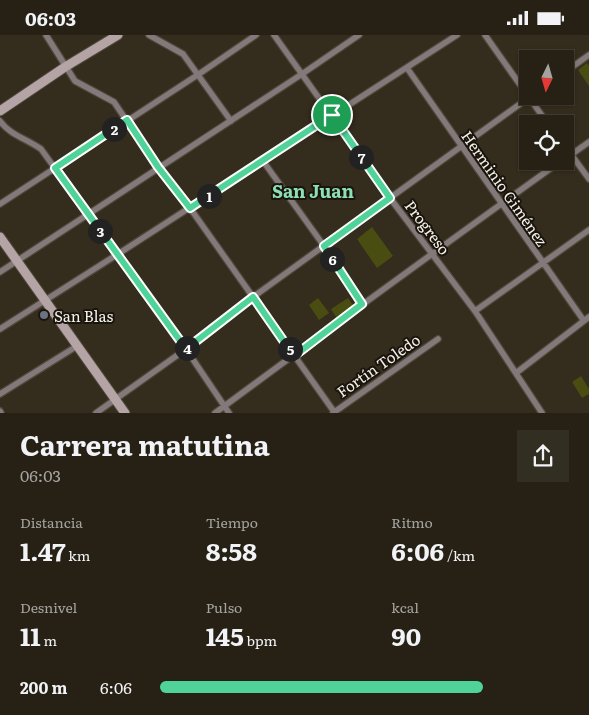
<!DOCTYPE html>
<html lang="es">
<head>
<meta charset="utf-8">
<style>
  :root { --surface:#272115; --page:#332e22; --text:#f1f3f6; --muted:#a4a3a0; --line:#433e34; --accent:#4fd399 }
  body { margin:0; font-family:Literata,serif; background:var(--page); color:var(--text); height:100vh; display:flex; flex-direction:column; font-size:19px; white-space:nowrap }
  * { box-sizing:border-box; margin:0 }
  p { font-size:16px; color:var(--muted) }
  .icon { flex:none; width:28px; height:28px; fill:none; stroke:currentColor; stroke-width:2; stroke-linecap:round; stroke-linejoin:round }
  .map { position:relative; height:378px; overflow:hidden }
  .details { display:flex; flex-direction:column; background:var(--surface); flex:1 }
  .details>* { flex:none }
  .needle { width:32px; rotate:185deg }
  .fabs { position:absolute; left:519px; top:15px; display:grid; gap:10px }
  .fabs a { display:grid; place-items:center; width:55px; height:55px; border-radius:0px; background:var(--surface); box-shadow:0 1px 4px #0004,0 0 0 1px var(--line); font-size:25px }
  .pin { position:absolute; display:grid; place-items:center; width:42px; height:42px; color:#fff; margin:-21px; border:2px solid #fff; border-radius:50%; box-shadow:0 1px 5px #0007 }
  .km { position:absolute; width:25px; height:25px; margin:-12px; border-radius:50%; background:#222; color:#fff; font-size:14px; line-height:25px; text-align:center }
  .round { display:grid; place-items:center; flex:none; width:52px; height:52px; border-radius:0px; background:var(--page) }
  .summary { display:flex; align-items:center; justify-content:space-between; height:85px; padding:0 20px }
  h1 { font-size:28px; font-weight:700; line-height:38px }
  .metrics { display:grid; grid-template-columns:repeat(3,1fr); gap:8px; height:85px; padding:5px 20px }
  .metrics div { display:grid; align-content:center }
  .metrics b { font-size:25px; font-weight:700 }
  .metrics small { font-size:14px; font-weight:400 }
  .metrics p { font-size:14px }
  ul { padding:0 20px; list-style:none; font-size:16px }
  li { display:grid; grid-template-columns:80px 60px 1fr; align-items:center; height:38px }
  li i { height:12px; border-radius:6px; background:var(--accent) }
  .status { display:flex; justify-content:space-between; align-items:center; height:35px; padding:0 25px; background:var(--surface); direction:ltr }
  .status svg { height:14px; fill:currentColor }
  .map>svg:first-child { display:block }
  .green { fill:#4a4d11 }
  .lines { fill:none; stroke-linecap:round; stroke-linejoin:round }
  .street-casing { stroke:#4f4839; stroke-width:8 }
  .secondary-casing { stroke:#4f4839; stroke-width:11 }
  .street { stroke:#83797a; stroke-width:5.5 }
  .secondary { stroke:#b4a4a5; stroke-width:9 }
  .route-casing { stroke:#fff; stroke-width:10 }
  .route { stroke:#4fd399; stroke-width:6 }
  .worship-dot { fill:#6b7280; stroke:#19150e; stroke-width:2 }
  .labels { text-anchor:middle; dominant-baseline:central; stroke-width:4; stroke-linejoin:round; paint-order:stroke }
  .street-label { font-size:15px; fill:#f7f2e8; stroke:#19150e }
  .poi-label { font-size:15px; fill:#f7f2e8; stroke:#19150e; text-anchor:start }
  .quarter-label { font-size:18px; font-weight:bold; fill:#8edfb5; stroke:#19150e }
</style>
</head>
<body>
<div class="status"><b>06:03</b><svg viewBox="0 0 49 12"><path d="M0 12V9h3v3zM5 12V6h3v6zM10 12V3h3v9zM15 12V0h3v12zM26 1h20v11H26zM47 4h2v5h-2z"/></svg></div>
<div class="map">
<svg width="589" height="378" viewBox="0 0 589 378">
  <rect width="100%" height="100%" fill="#342c1c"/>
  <path class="green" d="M587,28L589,31V51L578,35Z
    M372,192L393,221L377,233L357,204Z
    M318,263L329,278L319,285L309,270Z
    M348,263L353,270L336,282L331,274Z
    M581,341L589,354V359L582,363L572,347Z"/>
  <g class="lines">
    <defs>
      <path id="street" d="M46,0L75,46L114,67L158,132L190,173L335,378
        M149,0L183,19L231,86
        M274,0L390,163L475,276L542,378
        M485,0L528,61
        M407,33L584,286
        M565,37L589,20
        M528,61L548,89
        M0,86C10,100 27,104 41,114L186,314L229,378
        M565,111L589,144
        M565,124L589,107
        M263,126L324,211L362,269
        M0,169L199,39L256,0
        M0,237L302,39L359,0
        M475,276L589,195
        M0,294L118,219L457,0
        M516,338L589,282
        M0,359L77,311
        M0,376L1,378
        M96,378L186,314L253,262L531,61
        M215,378C330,293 445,209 561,126
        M333,378L438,304"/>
      <path id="secondary" d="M0,76L65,32L118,0
        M0,202L125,378"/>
    </defs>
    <use href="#street" class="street-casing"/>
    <use href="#secondary" class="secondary-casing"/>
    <use href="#street" class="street"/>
    <use href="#secondary" class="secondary"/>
  </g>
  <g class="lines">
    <defs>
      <path id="route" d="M332,80L390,163L324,211L362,269L294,321L253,262L186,314L55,133L127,85L158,132L190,173Z"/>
    </defs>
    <use href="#route" class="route-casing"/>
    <use href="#route" class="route"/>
  </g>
  <circle class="worship-dot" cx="44" cy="280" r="5"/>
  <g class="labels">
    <g class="street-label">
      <text transform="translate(505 153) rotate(55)">Herminio Giménez</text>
      <text transform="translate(428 192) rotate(53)">Progreso</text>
      <text transform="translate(378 330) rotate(-35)">Fortín Toledo</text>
    </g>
    <g class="poi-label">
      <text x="54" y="280">San Blas</text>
    </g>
    <g class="quarter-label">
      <text x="313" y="155">San Juan</text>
    </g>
  </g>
</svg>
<div class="fabs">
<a><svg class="needle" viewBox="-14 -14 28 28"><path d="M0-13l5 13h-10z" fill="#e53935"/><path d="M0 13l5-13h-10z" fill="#a4a3a0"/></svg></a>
<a><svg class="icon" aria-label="locate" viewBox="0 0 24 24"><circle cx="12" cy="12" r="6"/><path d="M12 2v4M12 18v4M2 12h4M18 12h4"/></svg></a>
</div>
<div class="pin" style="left:332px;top:80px;background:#1e9e55"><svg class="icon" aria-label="arrive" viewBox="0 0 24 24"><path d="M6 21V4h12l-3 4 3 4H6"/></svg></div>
<b class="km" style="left:209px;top:161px">1</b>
<b class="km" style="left:114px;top:94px">2</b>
<b class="km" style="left:100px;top:196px">3</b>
<b class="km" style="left:187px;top:313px">4</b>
<b class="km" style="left:290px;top:314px">5</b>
<b class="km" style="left:332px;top:224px">6</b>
<b class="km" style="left:361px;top:122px">7</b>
</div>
<section class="details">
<div class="summary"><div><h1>Carrera matutina</h1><p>06:03</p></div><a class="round"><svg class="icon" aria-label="share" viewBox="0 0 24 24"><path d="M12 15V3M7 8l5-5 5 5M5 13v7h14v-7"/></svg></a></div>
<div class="metrics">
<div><p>Distancia</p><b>1.47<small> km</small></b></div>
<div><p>Tiempo</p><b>8:58</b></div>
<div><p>Ritmo</p><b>6:06<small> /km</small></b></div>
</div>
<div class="metrics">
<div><p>Desnivel</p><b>11<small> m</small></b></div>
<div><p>Pulso</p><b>145<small> bpm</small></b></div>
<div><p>kcal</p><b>90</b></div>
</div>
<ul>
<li><b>200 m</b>6:06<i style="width:79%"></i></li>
</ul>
</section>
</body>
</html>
